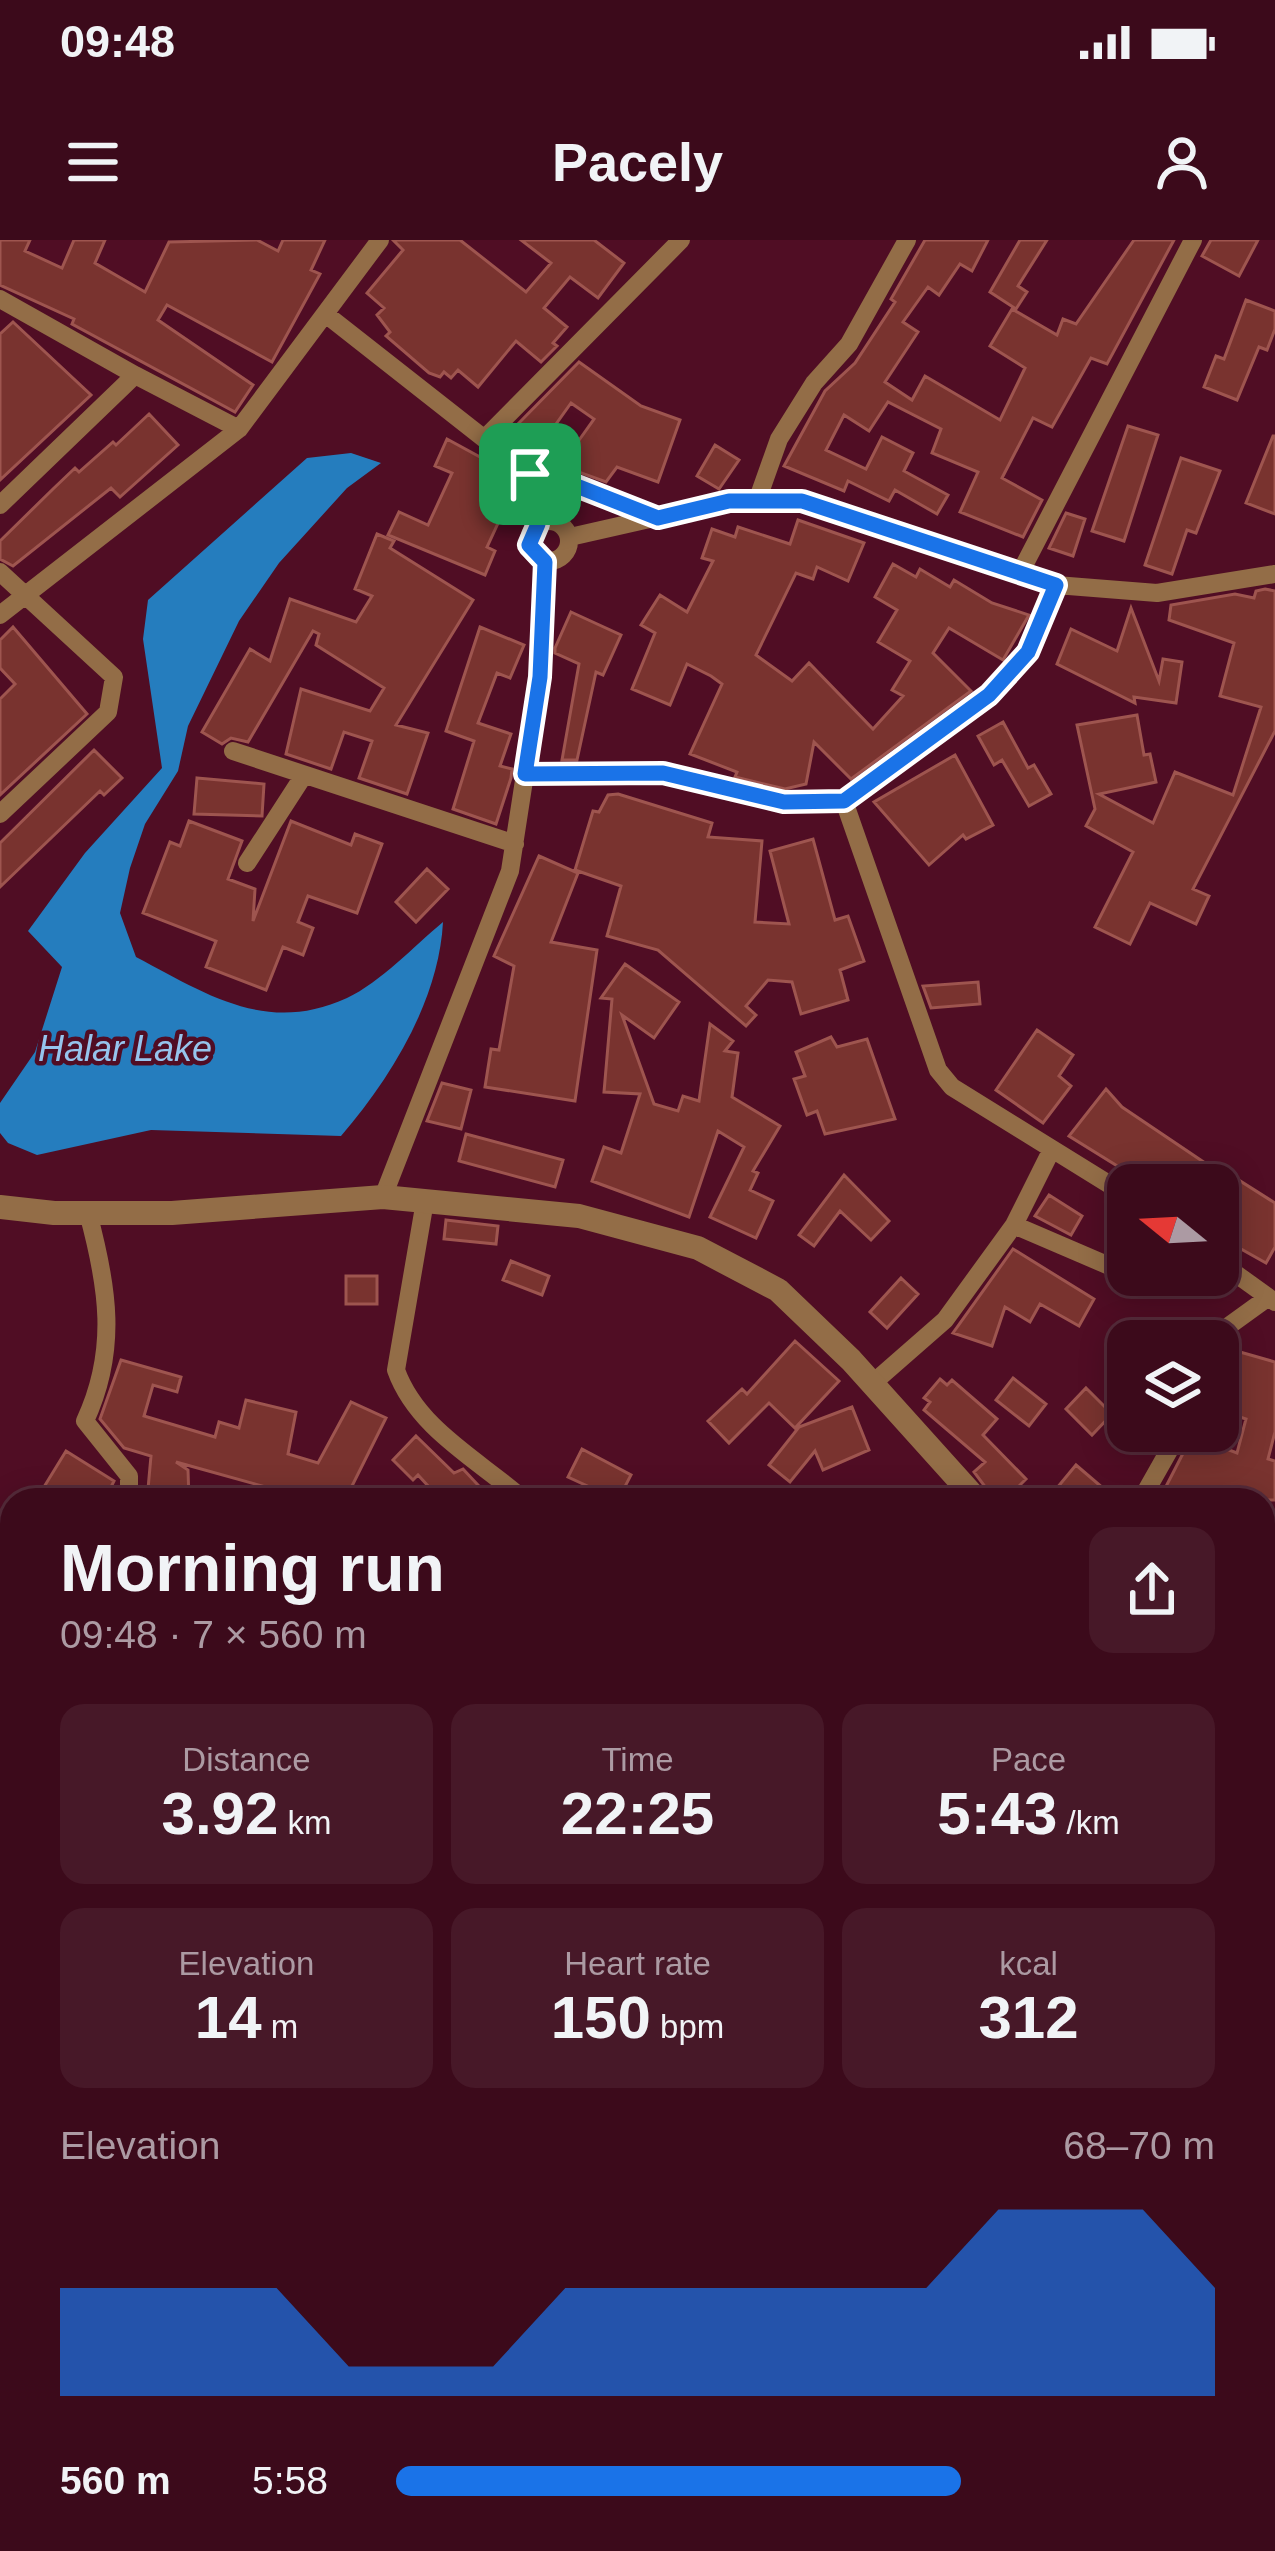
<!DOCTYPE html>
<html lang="en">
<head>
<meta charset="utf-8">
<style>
  :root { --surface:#3c0a1b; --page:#471828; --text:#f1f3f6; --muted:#ac9aa3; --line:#552b3a; --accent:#1a73e8 }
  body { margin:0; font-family:Arial,sans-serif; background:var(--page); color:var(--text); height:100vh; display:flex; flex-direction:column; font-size:45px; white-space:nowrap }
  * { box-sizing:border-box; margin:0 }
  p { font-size:39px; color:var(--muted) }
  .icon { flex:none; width:66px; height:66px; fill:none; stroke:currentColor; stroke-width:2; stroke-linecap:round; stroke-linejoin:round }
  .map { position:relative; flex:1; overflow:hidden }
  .drawer { position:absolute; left:0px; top:1248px; width:1275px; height:1065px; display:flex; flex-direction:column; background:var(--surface); border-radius:36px 36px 0 0; box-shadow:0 6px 30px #0003,0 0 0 3px var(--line) }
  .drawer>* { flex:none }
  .needle { width:78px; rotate:288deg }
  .tools { position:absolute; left:1107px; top:924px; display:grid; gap:24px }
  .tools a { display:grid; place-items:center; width:132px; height:132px; border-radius:24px; background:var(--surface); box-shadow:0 6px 30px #0003,0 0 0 3px var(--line); font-size:60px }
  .pin { position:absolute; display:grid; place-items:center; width:102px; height:102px; color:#fff; margin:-51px; border-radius:24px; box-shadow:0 6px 18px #0006 }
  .round { display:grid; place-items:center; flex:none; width:126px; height:126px; border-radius:24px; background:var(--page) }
  .summary { display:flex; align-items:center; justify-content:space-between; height:204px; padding:0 60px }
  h1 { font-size:66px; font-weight:600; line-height:90px }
  .figures { display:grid; grid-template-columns:repeat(3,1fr); gap:18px; height:204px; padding:12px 60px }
  .figures div { display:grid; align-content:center; border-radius:24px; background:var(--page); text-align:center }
  .figures b { font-size:60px; font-weight:600 }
  .figures small { font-size:33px; font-weight:400 }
  .figures p { font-size:33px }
  .chart { height:336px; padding:24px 60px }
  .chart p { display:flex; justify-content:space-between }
  .chart svg { width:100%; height:216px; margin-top:12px; fill:var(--accent); opacity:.7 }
  ul { padding:0 60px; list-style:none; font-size:39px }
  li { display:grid; grid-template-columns:192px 144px 1fr; align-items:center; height:90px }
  li i { height:30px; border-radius:15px; background:var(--accent) }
  .status { display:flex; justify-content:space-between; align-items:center; height:84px; padding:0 60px; background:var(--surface); direction:ltr }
  .status svg { height:33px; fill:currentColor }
  header { display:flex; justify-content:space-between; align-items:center; height:156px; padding:0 60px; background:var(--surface); font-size:54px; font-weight:600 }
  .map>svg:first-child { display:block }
  .water { fill:#257dbe }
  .building { fill:#79332f; stroke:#9e554f; stroke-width:3; fill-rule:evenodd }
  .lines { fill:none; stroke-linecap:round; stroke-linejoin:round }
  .minor { stroke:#936d47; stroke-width:18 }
  .tertiary { stroke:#936d47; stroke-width:24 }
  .route-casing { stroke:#fff; stroke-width:24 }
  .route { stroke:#1a73e8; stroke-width:15 }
  .labels { text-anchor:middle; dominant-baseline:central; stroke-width:9; stroke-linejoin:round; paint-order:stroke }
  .water-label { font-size:36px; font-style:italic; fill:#96c4ed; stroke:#500d24 }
</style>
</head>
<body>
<div class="status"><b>09:48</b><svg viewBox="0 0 49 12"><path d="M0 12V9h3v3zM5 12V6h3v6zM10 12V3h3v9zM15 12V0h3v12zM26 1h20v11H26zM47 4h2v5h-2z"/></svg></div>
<header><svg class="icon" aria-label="menu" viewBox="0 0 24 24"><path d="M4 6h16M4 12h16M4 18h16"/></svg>Pacely<svg class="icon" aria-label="person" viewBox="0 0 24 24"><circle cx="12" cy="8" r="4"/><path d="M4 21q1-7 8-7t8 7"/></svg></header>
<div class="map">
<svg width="1275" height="2311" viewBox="0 0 1275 2311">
  <rect width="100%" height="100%" fill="#500d24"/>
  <path class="water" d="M351,213L381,223L347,248L279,323L239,381L188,486L178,531L145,584L130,628L120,673L136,717C206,754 267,795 347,758C381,742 414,706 443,682C439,760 391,838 341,896L151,890L37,915L8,903L0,893V863L35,812L62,727L28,691L85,613L162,528L143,399L148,360L307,218Z"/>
  <path class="building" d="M0,0H30L25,11L62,28L74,0H105L95,23L145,52L169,2L257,0L278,11L283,0H325L311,30L320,34L272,122L167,65L158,80L253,145L235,172L72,84L74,79L0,45Z
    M393,0H460L526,52L551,23L521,0H594L624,23L598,58L570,37L544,68L567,87L553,103L557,106L541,122L516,101L478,147L458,130L451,138L444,132L440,137L429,133L386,96L390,92L377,75L384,68L367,53L403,10Z
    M925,0H988L972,31L960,24L939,55L928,47L903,82L918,92L885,142L912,160L925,136L1000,180L1025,128L990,106L1012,69L1057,95L1063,79L1076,84L1134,0H1174L1107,124L1091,118L1052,187L1033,178L1002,238L1042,260L1023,297L960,272L978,232L932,213L941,189L888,162L869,191L844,175L826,210L866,229L882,197L913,213L904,231L948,255L937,274L895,250L889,261L848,241L844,251L784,226L825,151L855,123L895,62L891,59Z
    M1020,0H1047L1018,46L1027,52L1016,69L990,52Z
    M1211,0H1258L1239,36L1202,16Z
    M1246,60L1275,71V89L1267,110L1259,107L1237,160L1204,147L1216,116L1224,119Z
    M13,82L91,155L0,240V94Z
    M579,122L641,166L680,180L658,242L617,227L606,242L573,230L514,188ZM571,163L594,179L577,203L554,187Z
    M149,174L178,205L120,257L111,248L13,326L0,319V301L53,249L75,228L79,232L113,202L116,205Z
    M1128,186L1158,195L1124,301L1092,291Z
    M1273,196H1275V274L1246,263Z
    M447,199L500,228L486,257L506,266L487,307L495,311L485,335L388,295L399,272L428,285L452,233L435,226Z
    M715,205L739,220L719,249L697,236Z
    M1181,218L1220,231L1196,293L1187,290L1172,334L1145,325Z
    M1066,273L1085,279L1073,316L1049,308Z
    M798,280L864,303L848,341L817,327L813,339L796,333L756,415L792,441L809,423L873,489L903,456L892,450L910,421L878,402L897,370L875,357L893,324L916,337L920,329L950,347L954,340L992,363L1029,375L1003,420L949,388L933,413L971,451L851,539L814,502L806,544L785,549L735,537L737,532L690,514L722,444L711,436L687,424L670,465L632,449L655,393L641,385L660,355L687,372L713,321L702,318L712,289L735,297L738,287L790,304Z
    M377,294L394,301L390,308L473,360L396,485L428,493L407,554L359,538L372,501L344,492L331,529L286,514L301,449L370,471L384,448L316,405L319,394L313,391L248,502L231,498L222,504L202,492L250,409L270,421L290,359L356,382L372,356L355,349Z
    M1265,349L1275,351V491L1193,649L1209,656L1196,684L1150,663L1130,704L1095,687L1133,612L1086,586L1095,569L1077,485L1137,475L1144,515L1150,514L1156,542L1099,554L1153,583L1175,532L1233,555L1261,467L1220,456L1234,403L1169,380L1171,365L1235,354L1254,358L1256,351Z
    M1131,368L1159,441L1163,419L1182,422L1176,463L1134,457L1135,463L1057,424L1071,389L1117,411Z
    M571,372L621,395L603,435L596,432L577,520H562L579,424L555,413V408Z
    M13,387L87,474L0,555V459L15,444L0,428V400Z
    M480,387L524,405L510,438L497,433L478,483L511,494L500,526L512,529L511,538L496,584L453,569L474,501L446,491Z
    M1003,482L1028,528L1034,525L1051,554L1029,566L1002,520L994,525L978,496Z
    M94,510L122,538L104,555L100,551L0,647V603Z
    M955,515L993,585L966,599L963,595L929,625L874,562Z
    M197,538L264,544L262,576L194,574Z
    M618,554L712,583L708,597L762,601L755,682L789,684L770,611L813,599L835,680L848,676L864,721L840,730L848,760L801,774L792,742L768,740L746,766L756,775L746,786L658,710L607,696L621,646L575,630L593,571L599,572L608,555Z
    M189,581L242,601L228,639L255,649L253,681L291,581L351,605L355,594L382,604L357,673L308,656L298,682L313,688L303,715L283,707L266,750L206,727L216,701L143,673L170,602L180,606Z
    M539,616L578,633L551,702L597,710L575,861L485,847L491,809L499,810L514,726L494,716Z
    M427,629L448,649L416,682L396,662Z
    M625,724L679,762L654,798L622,775L654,864L678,871L683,856L699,861L710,784L733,801L725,811L738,813L732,857L780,886L753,931L758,933L750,950L773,961L756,998L710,977L744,907L718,891L689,977L592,941L604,907L621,913L640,854L604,852L612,759L601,758Z
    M978,742L980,764L931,768L923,746Z
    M1037,790L1073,815L1059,836L1071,846L1043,883L996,850Z
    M831,797L837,807L867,799L895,879L825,894L817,871L807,875L794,839L805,836L796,812Z
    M442,843L471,850L461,889L427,881Z
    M1106,849L1122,867L1217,931L1218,927L1275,963V1007L1266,1023L1218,996V945H1148L1069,896Z
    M466,894L563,920L555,947L459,921Z
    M844,935L889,981L871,1000L840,971L814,1006L799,995Z
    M1049,955L1082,976L1071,995L1035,976Z
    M446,980L498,986L496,1004L444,999Z
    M1013,1009L1094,1059L1079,1086L1040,1064L1030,1082L1005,1067L992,1106L953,1093Z
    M511,1021L549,1036L542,1055L503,1040Z
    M346,1036H377V1064H346Z
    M901,1038L918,1054L887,1088L870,1072Z
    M795,1101L839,1141L795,1188L769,1163L729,1203L708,1181L742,1149L747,1154Z
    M1233,1110L1275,1122V1192L1268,1219L1275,1221V1260H1159L1192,1196L1237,1213L1246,1179L1222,1171L1233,1140L1222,1137Z
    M121,1120L181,1137L177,1152L153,1145L144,1176L215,1197L219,1182L239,1188L246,1160L296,1172L288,1214L318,1223L351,1162L386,1178L345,1260H288L291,1254L176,1222L188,1230L189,1260H147L151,1216L124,1208L100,1179Z
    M1013,1138L1046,1164L1029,1186L996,1160Z
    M940,1139L947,1145L952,1140L997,1179L983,1195L1026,1239L1005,1260H995L974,1232L985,1222L924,1170L930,1162L924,1158Z
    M1086,1148L1112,1174L1092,1195L1066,1169Z
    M852,1167L869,1210L823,1230L815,1211L790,1242L769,1225L799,1187Z
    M416,1196L454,1233L463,1229L492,1260H441L418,1235L413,1240L393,1220Z
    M582,1209L631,1235L618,1260L568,1237Z
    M66,1211L114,1241L110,1249L116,1260H36Z
    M1076,1225L1117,1260H1047Z"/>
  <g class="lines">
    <path class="minor" d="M0,59L135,135
      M328,76L529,234L538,284
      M485,198L681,0
      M523,225L658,277
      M757,261L779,199L814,143L849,104L907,0
      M0,265L135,135L239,189
      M529 301a20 20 0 1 1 40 0a20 20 0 1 1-40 0Z
      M570,297L729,261H802L1056,345L1157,353L1275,334
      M0,332L114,437L108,472L0,574
      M1020,333L1193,0
      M0,375L239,189L380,0
      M233,511L515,604
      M525,534L663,533L784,563L844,561L989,455L1028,412L1056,345
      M844,561L938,830L952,847L1128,956
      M247,623L304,535
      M383,957L510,631L540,437L545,322
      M425,961L396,1130C417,1189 479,1220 524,1260
      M88,973C108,1047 118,1110 85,1181L129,1236V1260
      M1014,985L1128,1034
      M1218,1021L1275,1062
      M1218,1111L1230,1085L1266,1059
      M873,1143L945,1080L1014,985L1052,909
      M1141,1260L1180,1191
      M1263,1438L1275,1420
      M1263,1486L1275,1494
      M0,1956L12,1933
      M0,2070L12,2079
      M0,2233L12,2241
      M332,2301L359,2311
      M1061,2301L1077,2311
      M1169,2301L1186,2311
      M199,2311L202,2301
      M473,2311L478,2301
      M551,2311L555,2301"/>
    <path class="tertiary" d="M0,967L54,973H172L383,957L579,976L698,1008L778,1050L851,1120L977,1260
      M1263,1593L1275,1602"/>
  </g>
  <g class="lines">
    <defs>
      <path id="route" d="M513,221L658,278L729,261H802L1056,345L1028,412L989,455L844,561L784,562L663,533L525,534L540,437L545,322L529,305L538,284L530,234Z"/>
    </defs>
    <use href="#route" class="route-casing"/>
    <use href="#route" class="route"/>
  </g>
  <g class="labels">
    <g class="water-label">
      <text x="125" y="808">Halar Lake</text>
    </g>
  </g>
</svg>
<div class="tools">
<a><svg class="needle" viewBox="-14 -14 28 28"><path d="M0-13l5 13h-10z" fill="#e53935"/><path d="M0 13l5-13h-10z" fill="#ac9aa3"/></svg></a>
<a><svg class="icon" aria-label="layers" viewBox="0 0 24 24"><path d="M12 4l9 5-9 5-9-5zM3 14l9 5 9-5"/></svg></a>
</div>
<div class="pin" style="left:530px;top:234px;background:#1e9e55"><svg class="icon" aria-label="arrive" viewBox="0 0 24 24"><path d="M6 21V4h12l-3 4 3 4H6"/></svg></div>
<section class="drawer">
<div class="summary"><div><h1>Morning run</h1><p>09:48 · 7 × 560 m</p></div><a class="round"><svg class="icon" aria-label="share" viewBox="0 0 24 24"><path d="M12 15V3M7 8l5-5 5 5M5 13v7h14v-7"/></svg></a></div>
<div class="figures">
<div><p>Distance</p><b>3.92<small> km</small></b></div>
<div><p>Time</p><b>22:25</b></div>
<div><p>Pace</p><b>5:43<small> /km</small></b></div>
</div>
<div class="figures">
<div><p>Elevation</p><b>14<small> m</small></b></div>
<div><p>Heart rate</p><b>150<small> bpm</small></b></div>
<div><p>kcal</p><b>312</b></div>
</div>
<div class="chart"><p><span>Elevation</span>68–70 m</p>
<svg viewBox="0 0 160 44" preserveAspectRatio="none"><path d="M0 44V22L10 22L20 22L30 22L40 38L50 38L60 38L70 22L80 22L90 22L100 22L110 22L120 22L130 6L140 6L150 6L160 22V44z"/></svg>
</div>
<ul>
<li><b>560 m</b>5:58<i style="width:69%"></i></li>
</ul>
</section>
</div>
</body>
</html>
